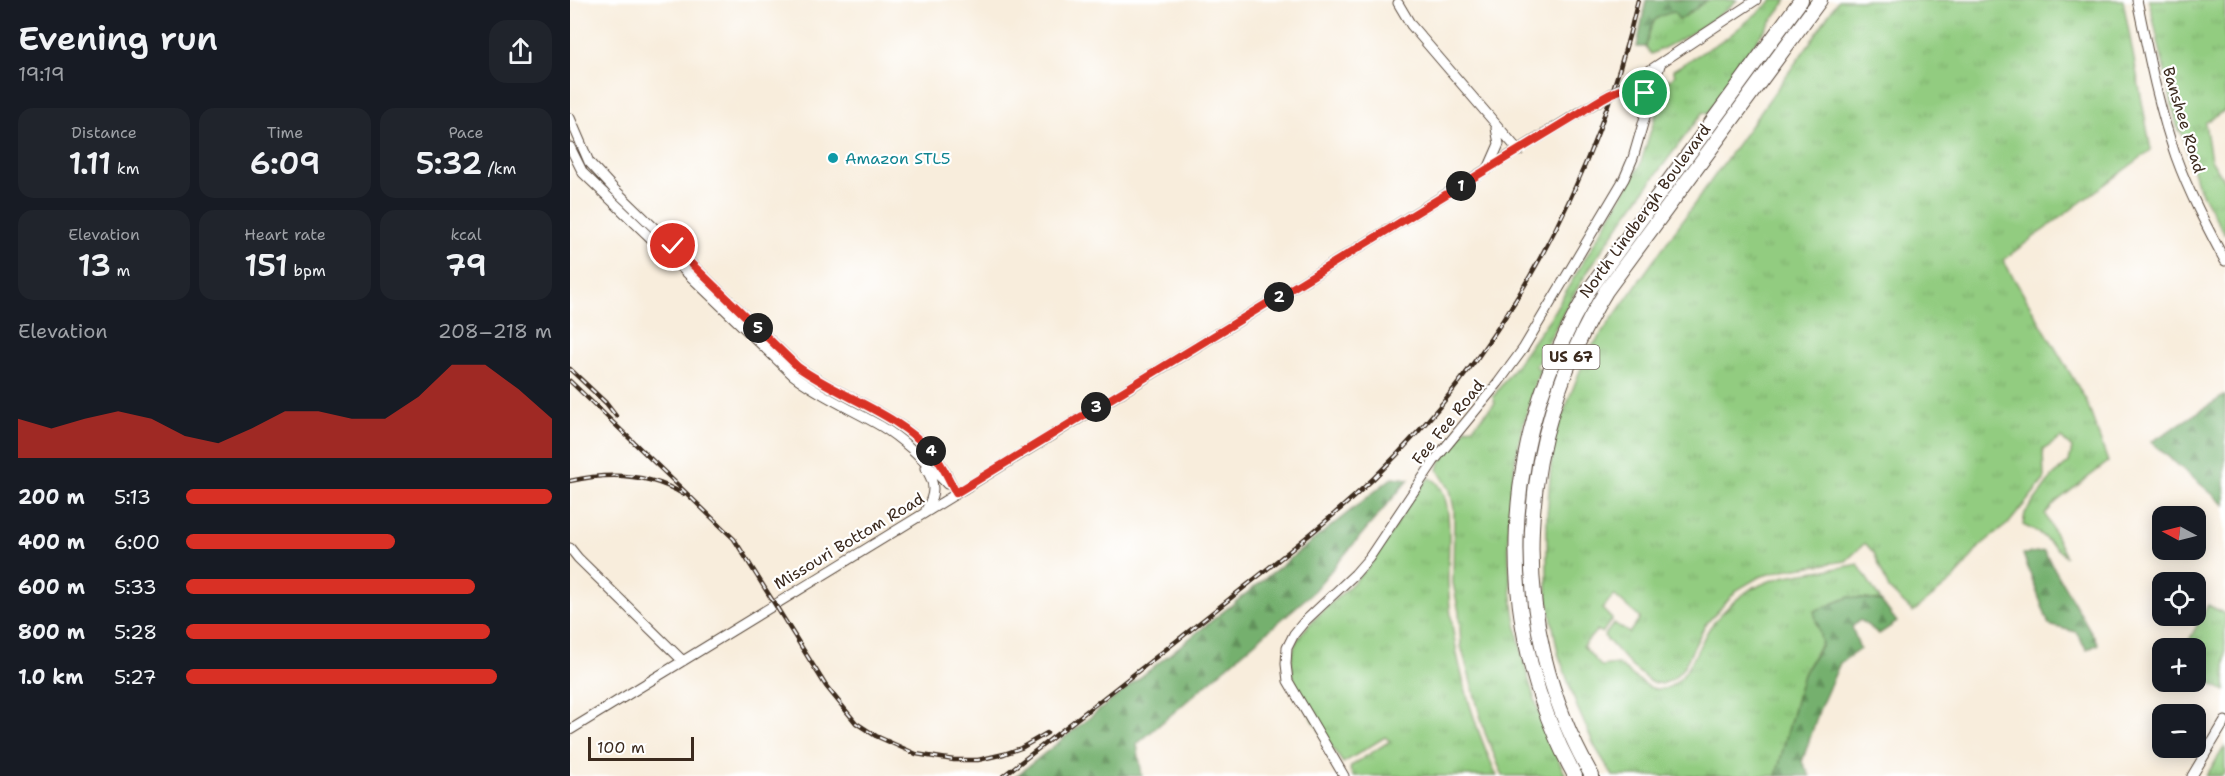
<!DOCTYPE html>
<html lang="en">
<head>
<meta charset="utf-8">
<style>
  :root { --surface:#171b24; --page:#20242c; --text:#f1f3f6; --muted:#9ea1a6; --accent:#d93025 }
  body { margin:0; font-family:"Shantell Sans",sans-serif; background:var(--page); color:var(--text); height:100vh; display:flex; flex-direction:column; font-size:22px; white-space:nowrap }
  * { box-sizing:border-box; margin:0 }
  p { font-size:20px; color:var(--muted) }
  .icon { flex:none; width:33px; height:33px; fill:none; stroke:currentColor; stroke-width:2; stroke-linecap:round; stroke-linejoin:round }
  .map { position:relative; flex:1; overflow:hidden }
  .side { display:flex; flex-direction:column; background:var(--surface); width:570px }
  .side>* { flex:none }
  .needle { width:39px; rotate:277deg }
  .fabs { position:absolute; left:1582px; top:506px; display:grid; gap:12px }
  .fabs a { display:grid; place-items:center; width:54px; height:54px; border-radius:12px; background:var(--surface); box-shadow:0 3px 15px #0003; font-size:30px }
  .scale { position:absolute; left:18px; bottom:15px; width:106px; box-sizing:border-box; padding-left:6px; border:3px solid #3b2a1e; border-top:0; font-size:16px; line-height:21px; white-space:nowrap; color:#3b2a1e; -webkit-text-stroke:4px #fff; paint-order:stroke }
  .pin { position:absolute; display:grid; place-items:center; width:51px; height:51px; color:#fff; margin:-26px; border:3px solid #fff; border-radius:50%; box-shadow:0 2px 6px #0007 }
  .km { position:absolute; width:30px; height:30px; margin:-15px; border-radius:50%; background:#222; color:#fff; font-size:16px; line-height:30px; text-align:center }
  .round { display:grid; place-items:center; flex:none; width:63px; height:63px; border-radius:18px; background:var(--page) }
  .headline { display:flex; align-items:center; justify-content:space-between; height:102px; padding:0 18px }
  h1 { font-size:33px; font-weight:600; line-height:45px }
  .stats { display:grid; grid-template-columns:repeat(3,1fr); gap:9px; height:102px; padding:6px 18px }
  .stats div { display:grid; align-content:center; border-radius:15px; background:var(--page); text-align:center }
  .stats b { font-size:30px; font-weight:600 }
  .stats small { font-size:16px; font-weight:400 }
  .stats p { font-size:16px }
  .chart { height:168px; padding:12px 18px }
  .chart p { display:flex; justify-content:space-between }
  .chart svg { width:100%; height:108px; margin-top:6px; fill:var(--accent); opacity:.7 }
  ul { padding:0 18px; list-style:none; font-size:20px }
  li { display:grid; grid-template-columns:96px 72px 1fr; align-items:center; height:45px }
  li i { height:15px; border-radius:8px; background:var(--accent) }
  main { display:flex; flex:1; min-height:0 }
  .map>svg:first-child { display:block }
  .grass { fill:url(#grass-tufts); stroke:#667b4f; stroke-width:1.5 }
  .forest { fill:url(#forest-firs); stroke:#586d46; stroke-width:1.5 }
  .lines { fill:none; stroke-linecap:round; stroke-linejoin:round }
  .minor-casing { stroke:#57473a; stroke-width:11 }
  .highway-casing { stroke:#57473a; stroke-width:16 }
  .minor { stroke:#fff; stroke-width:9 }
  .highway { stroke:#fff; stroke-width:14 }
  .rail-casing { stroke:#3b2a1e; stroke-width:4.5 }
  .rail { stroke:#fff; stroke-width:2; stroke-dasharray:7; stroke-linecap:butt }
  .minor-bridge-casing { stroke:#57473a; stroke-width:11; stroke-linecap:butt }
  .minor-bridge { stroke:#fff; stroke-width:9 }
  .route-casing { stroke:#fff; stroke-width:12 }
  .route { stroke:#d93025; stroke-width:8 }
  .culture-dot { fill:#0f9aa8; stroke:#fff; stroke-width:2 }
  .labels { text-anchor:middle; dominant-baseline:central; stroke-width:4.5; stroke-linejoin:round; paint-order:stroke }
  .shield { fill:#fff; stroke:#766a62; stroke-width:1.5 }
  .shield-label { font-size:15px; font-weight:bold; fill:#3b2a1e }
  .street-label { font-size:16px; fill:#3b2a1e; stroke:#fff }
  .culture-label { font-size:16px; fill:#0d838f; stroke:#fff; text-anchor:start }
</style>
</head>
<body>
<main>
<section class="side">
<div class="headline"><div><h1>Evening run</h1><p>19:19</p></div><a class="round"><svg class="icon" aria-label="share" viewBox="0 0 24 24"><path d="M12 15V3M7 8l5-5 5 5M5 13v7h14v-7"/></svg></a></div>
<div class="stats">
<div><p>Distance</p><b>1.11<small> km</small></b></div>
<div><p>Time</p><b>6:09</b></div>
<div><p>Pace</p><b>5:32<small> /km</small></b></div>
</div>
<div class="stats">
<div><p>Elevation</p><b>13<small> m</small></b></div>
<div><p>Heart rate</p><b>151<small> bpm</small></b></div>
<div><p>kcal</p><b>79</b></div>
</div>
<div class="chart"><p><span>Elevation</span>208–218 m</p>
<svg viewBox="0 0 160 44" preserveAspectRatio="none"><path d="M0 44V28L10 32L20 28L30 25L40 28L50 35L60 38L70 32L80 25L90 25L100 28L110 28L120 19L130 6L140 6L150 16L160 28V44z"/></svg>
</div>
<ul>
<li><b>200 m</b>5:13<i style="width:100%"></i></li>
<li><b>400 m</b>6:00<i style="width:57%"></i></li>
<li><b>600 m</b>5:33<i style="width:79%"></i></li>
<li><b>800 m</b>5:28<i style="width:83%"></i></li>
<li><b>1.0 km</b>5:27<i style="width:85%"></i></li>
</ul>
</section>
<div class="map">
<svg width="1655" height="776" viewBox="0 0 1655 776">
  <defs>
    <pattern id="grass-tufts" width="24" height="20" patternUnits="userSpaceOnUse" patternTransform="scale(1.5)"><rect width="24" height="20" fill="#92cc80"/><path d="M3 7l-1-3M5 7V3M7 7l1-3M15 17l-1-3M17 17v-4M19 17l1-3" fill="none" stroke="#7faf6e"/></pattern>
    <pattern id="forest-firs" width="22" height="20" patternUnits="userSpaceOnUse" patternTransform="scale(1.5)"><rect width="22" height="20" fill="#75b06e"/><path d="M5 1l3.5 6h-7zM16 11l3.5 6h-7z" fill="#618f5a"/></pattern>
  </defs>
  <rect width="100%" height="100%" fill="#fff"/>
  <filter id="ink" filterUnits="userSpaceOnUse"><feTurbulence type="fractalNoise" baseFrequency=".0167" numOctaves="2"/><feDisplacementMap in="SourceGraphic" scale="12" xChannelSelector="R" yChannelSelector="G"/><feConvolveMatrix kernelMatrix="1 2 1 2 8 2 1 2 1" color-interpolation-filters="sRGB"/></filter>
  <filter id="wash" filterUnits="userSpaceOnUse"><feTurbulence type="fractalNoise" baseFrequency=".008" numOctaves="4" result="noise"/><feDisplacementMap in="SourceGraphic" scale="24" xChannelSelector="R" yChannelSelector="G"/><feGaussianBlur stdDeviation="1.35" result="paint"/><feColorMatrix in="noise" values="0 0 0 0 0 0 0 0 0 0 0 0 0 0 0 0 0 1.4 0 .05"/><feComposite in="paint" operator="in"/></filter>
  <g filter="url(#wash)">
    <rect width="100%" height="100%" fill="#f8eddc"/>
    <path class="grass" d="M1137,0H1167C1147,20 1106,43 1081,54L1076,47C1081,24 1080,17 1105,11L1110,20Z
      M1203,0H1217L1176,55L1167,60L1176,58L1137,114L1133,112C1075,191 1009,269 970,361L965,366L970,369C964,389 957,409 952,430C922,546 944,670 996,776H933L915,733L891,646L889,612L883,583L884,509L880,490L868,470L870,462L896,428L903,427L925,403L923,397L980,318L1061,181L1070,165L1097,79L1101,80L1105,75L1103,70L1158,37Z
      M1268,0H1553L1581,150L1433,260L1516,400L1538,462L1486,502L1475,514L1496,557L1469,533L1453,525L1455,513L1483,476L1499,462L1502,448L1491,438L1473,450L1474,480L1439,523L1411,545L1384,579L1343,612L1319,589L1304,553L1295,543L1276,561L1213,570L1189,577L1167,590L1135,625L1114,667L1103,679L1092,684L1081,682L1061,666L1034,636L1044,623L1059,633L1070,618L1044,595L1032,609L1042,619L1032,633L1027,630L1013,646L1031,666L1048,664C1058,671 1070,684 1082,688C1114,698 1127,644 1141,626C1153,610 1168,597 1185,586L1183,589C1215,570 1254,573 1288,564L1311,601L1279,597L1233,674L1206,776H1043L1025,747L1007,707L988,653L977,595V515L983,440L1016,355L1244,37Z
      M1579,0H1655V110L1635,123L1641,160L1655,182V235L1627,184L1613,137L1610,130L1608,131Z
      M860,478C887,488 877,557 878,581C881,647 899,716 927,776H783L780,770L781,766L820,741L815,737L773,763C750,729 700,673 732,633C753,607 782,588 803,561C820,540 842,491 860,478Z
      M1638,605L1655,614V691L1626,675V648H1615Z
      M1655,746V772L1652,776H1636Z"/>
    <path class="forest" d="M1076,0H1137L1109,20L1104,12C1080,17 1081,24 1076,47H1067Z
      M1655,395V505L1581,442Z
      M823,477L839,479L741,594L567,744L572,776H446Z
      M1474,551L1528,644L1517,650L1506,632L1479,625L1453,554Z
      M1279,597L1311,601L1327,622L1309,634L1290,620L1282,627L1290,649L1270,663L1250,708L1232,762L1240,776H1206L1233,674L1252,644L1244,611Z"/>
  </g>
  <g filter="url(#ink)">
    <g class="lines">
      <defs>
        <path id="minor" d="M1567,0C1578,52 1588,106 1606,157C1619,193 1637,227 1655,261
          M828,3L841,25L949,151
          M1071,76L1186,0
          M1052,88C1068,89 1077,89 1077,108
          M0,118L19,162L43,188L228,367C272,398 325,412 362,452C372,463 379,480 386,493
          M0,147L13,173L223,375C250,396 282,409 311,426C336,441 356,463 377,484
          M918,169L929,144L926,128
          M355,468C366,483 365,494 356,510
          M0,548L8,558L113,661
          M0,730L1007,114
          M774,776L718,681L716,664L717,648L724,634L734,622L785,574L799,558L864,461L928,383L953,349L1054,179L1063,158L1090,65
          M1622,776L1655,721"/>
        <path id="highway" d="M1005,776C920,619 930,442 1019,290L1231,0
          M1022,776C934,623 945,440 1036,291L1250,0"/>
      </defs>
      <use href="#minor" class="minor-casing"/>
      <use href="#highway" class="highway-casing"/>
      <use href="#minor" class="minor"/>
      <use href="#highway" class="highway"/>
      <defs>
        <path id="rail" d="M0,369L36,403L46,416
          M0,381L164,539L256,686L286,723L306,736L346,754L384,760H408L434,754L451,748L477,733
          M0,481C39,472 78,473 113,494
          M433,776C508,718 583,660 657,601C707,561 758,522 804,478C937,348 1026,181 1068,0"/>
      </defs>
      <use href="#rail" class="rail-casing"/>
      <use href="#rail" class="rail"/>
      <defs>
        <path id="minor-bridge" d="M1007,114L1071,76"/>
      </defs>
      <use href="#minor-bridge" class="minor-bridge-casing"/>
      <use href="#minor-bridge" class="minor-bridge"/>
    </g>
  </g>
  <g class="lines" filter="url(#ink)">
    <defs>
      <path id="route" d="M103,246L228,367C272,398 325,412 362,452C372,463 379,480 386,493L1008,114C1024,104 1058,77 1075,93"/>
    </defs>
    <use href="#route" class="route-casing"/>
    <use href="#route" class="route"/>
  </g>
  <circle class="culture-dot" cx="263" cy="158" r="6"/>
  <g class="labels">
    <rect class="shield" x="972.5" y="345" width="57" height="24" rx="4.5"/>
    <g class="shield-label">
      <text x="1001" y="357">US 67</text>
    </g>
    <g class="street-label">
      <text transform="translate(1614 120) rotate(73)">Banshee Road</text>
      <text transform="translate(1075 211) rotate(-54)">North Lindbergh Boulevard</text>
      <text transform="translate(878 422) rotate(-51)">Fee Fee Road</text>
      <text transform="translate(279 541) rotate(-31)">Missouri Bottom Road</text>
    </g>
    <g class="culture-label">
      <text x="275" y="158">Amazon STL5</text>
    </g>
  </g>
</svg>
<div class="fabs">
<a><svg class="needle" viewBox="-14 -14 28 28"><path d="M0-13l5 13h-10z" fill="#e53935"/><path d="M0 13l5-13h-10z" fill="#9ea1a6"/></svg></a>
<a><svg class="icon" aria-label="locate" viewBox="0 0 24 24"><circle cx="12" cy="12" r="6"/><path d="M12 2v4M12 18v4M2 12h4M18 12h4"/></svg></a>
<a>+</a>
<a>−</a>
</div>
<div class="scale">100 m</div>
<div class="pin" style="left:1075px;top:93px;background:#1e9e55"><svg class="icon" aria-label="arrive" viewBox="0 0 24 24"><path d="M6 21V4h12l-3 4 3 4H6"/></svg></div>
<div class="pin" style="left:103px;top:246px;background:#d93025"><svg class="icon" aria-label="check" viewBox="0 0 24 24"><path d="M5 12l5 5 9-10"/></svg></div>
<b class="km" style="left:891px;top:186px">1</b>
<b class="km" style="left:709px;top:297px">2</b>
<b class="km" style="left:526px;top:407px">3</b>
<b class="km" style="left:361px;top:451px">4</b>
<b class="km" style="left:188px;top:328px">5</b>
</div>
</main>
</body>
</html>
